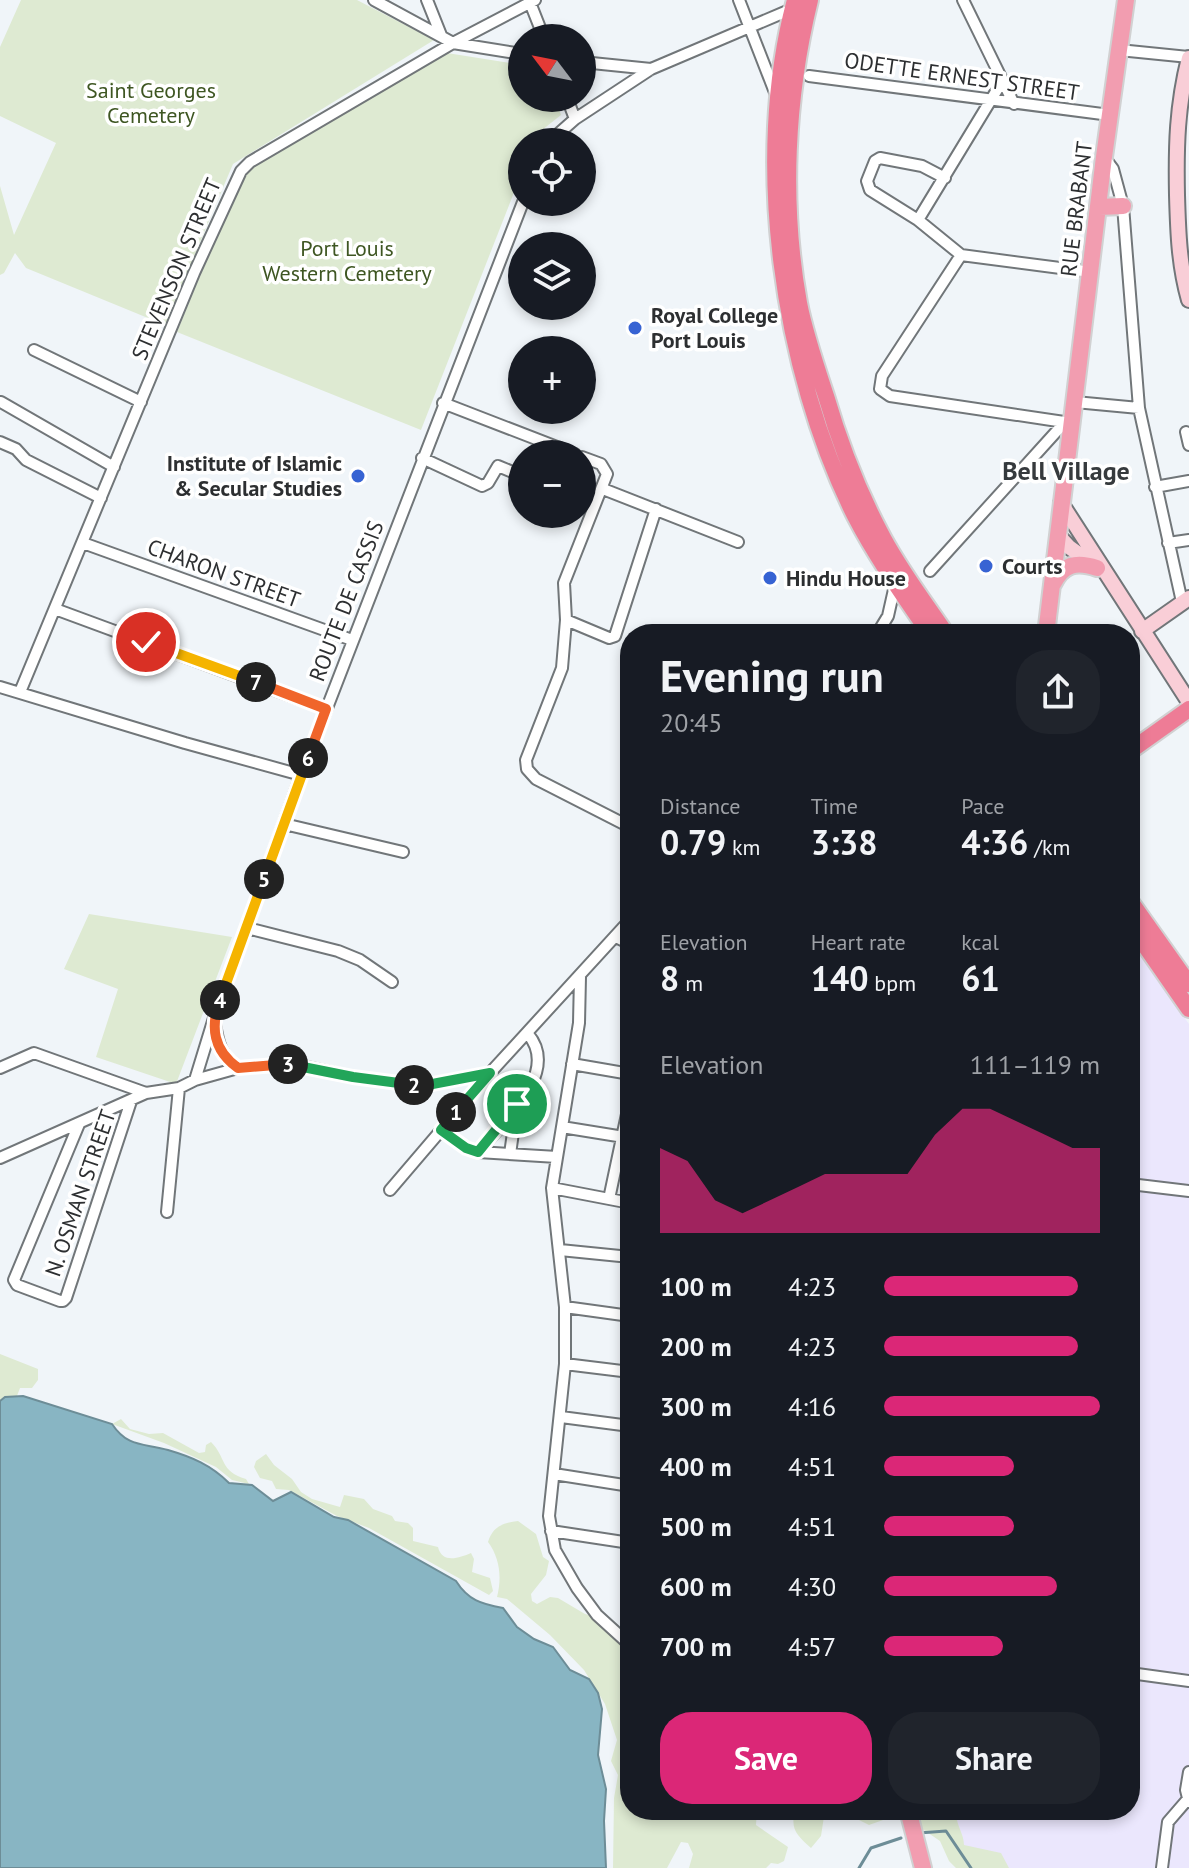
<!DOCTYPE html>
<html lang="en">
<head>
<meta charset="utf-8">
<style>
  :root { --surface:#171b24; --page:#20242c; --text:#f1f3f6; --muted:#9ea1a6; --accent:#db2777 }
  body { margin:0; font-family:"PT Sans",sans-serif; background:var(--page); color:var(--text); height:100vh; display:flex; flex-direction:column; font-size:30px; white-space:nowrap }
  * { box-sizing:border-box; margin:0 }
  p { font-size:26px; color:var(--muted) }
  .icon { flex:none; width:44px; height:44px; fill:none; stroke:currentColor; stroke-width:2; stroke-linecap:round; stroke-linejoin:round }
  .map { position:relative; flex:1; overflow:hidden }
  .details { position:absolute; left:620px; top:624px; width:520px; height:1196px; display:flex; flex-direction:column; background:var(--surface); border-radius:32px; box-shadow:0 4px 12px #0003 }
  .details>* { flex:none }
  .needle { width:52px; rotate:302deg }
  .controls { position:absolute; left:508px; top:24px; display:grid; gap:16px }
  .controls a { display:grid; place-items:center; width:88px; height:88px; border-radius:50%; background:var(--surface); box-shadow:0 4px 12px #0003; font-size:40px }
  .pin { position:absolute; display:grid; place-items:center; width:68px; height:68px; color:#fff; margin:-34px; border:4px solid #fff; border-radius:50%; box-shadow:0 2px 8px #0007 }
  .km { position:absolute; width:40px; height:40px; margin:-20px; border-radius:50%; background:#222; color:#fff; font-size:22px; line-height:40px; text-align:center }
  .round { display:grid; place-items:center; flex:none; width:84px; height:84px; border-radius:32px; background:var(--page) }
  .headline { display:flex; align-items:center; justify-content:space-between; height:136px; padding:0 40px }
  h1 { font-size:44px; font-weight:700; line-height:60px }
  .metrics { display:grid; grid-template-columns:repeat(3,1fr); gap:12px; height:136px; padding:8px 40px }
  .metrics div { display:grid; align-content:center }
  .metrics b { font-size:34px; font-weight:700 }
  .metrics small { font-size:22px; font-weight:400 }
  .metrics p { font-size:22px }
  .chart { height:224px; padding:16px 40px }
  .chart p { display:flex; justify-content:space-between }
  .chart svg { width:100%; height:144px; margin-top:8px; fill:var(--accent); opacity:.7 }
  .cta { display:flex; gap:16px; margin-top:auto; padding:16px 40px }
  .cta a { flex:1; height:92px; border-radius:32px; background:var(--accent); color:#fff; font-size:32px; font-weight:700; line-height:92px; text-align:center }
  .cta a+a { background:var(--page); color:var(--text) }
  ul { padding:0 40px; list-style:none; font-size:26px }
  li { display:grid; grid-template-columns:128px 96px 1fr; align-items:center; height:60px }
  li i { height:20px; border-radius:10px; background:var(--accent) }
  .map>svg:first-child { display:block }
  .industrial { fill:#ebe7fd }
  .green { fill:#deead2 }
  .water { fill:#88b5c3; stroke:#6d8d97; stroke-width:2 }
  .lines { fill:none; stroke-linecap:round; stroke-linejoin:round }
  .stream { stroke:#6d8d97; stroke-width:3 }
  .minor-casing { stroke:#717679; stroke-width:14 }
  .secondary-casing { stroke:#717679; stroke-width:18 }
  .primary-casing { stroke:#d1d1d2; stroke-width:20 }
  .trunk-casing { stroke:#d1d1d2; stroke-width:20 }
  .minor { stroke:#fff; stroke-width:10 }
  .secondary { stroke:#f9ced7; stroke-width:14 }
  .primary { stroke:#f29db0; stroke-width:16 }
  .trunk { stroke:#ee7c96; stroke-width:16 }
  .split-1-casing { stroke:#fff; stroke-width:16 }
  .split-2-casing { stroke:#fff; stroke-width:16 }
  .split-3-casing { stroke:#fff; stroke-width:16 }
  .split-4-casing { stroke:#fff; stroke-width:16 }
  .split-5-casing { stroke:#fff; stroke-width:16 }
  .split-6-casing { stroke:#fff; stroke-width:16 }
  .split-7-casing { stroke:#fff; stroke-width:16 }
  .split-8-casing { stroke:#fff; stroke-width:16 }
  .split-1 { stroke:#22a559; stroke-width:10 }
  .split-2 { stroke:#22a559; stroke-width:10 }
  .split-3 { stroke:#22a559; stroke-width:10 }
  .split-4 { stroke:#f0652b; stroke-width:10 }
  .split-5 { stroke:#f5b400; stroke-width:10 }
  .split-6 { stroke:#f5b400; stroke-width:10 }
  .split-7 { stroke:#f0652b; stroke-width:10 }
  .split-8 { stroke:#f5b400; stroke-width:10 }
  .poi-dot { fill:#3763d3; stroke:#fff; stroke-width:3 }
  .labels { text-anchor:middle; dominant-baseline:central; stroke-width:7; stroke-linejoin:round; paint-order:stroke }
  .street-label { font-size:22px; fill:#2d2f31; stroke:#fff }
  .park-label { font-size:22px; fill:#3e5622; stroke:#fff }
  .poi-label { font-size:22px; font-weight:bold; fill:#2d2f31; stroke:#fff; text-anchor:start }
  .quarter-label { font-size:26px; font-weight:bold; fill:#363a3d; stroke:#fff }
</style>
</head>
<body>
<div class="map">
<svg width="1189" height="1868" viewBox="0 0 1189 1868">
  <rect width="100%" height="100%" fill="#f0f5f9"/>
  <path class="industrial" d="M1130,942L1189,1024V1868H962L933,1810H1130Z"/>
  <path class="green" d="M21,0H357L434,40L233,164L165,325L26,268L15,253L4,273L0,275V186L14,235L56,143L0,116V47Z
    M447,53L522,65V98H555L561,115L537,134L534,142H522V172L421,430L177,332L243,169Z
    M89,914L232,937L176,1084L96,1057L118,989L64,969Z
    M0,1354L38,1369V1380L32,1388H20L10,1414L0,1422Z
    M121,1419L130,1429L149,1434L163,1433L199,1453L205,1452L206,1445L211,1442C227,1458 219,1471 246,1479L249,1484L232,1480L216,1467L164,1443L112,1424Z
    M266,1454L274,1465L292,1479L301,1492L312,1499L340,1507L344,1495L364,1499L373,1509L392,1516L395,1521L408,1523L413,1528V1541L438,1547C442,1564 459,1558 471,1553L474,1559L472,1572L490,1578L493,1591L489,1595L369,1528L337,1516L289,1490L276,1489L272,1481L260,1478L254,1467L256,1461Z
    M518,1521L536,1534L543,1557L549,1561L546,1575L531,1594L532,1601L537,1604L550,1597L558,1598L585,1614L596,1617L630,1647V1810H757L756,1825L788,1847L784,1861L778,1864L771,1863L766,1868H689L693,1854L688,1843L681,1842L667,1868H613L614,1798L618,1775L611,1761L617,1740L605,1704L584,1670L550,1635L507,1599L497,1597C502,1578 500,1558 488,1542C493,1526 503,1523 518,1521Z
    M795,1810H825L821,1836L811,1848C797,1835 790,1830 795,1810Z
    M839,1810H891L883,1820L869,1825Z
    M917,1810H957C954,1823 964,1832 964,1845L1001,1853L1009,1868H956L949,1861L940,1841L915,1824Z"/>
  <path class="water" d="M23,1396L112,1424C128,1448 144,1443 168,1450C192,1457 211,1465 229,1483L252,1485L273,1501L291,1492L334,1517L348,1520L456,1581C468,1600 481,1604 503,1608L517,1627L534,1639L553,1647L570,1670L589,1679L598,1693L602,1709L598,1755L606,1789L604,1821L606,1868H0V1401L5,1397Z"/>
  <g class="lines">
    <path class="stream" d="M919,1833L946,1831L971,1868
      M859,1868L871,1848L901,1838"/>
    <defs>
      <path id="minor" d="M374,0L453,43L522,54
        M427,0L441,35
        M529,0L544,38
        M739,0L776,95
        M963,0L1014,104
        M1119,50L1189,57
        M582,62L651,69
        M809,76L1110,115
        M567,98L575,119
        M549,142L575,119L651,69L792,9
        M1104,157L1113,169L1123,206L1139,408L1182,602
        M945,178L922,166L880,158L875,161L867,181L870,190L918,220L961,255
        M918,220L1003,80
        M961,255L882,376L880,389L890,396L1071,423
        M961,255L1091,272
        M34,350L141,402
        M1,402L114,467
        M1075,402L1139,408
        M443,403L575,454
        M1186,432L1189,445
        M0,442L16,449L26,460L101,498
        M582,457L601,464L607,474L564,583L566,620L562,668L526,760L527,769L536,779L630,827
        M422,458L482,486L488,483L498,466L522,476
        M1155,487L1189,481
        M603,489L738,542
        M83,543L352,640
        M1168,543L1189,540
        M930,571L1065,422
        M55,609L326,709
        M566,620L609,638L615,636L656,509
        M877,634L888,616L895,585
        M0,687L185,743L301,775
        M20,692L194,273L241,171L250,162L453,43L535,0
        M284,824L403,852
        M247,928L338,951L360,960L392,982
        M616,937L630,944
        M580,977L579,1023L552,1188L565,1307V1364L549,1516L555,1550L577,1588L597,1615L630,1645
        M215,1023C218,1044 221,1055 238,1068
        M572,1064L630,1074
        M0,1068L34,1053L146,1093
        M195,1080L214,1018L301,775L523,202
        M79,1124L14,1280L17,1285L60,1301H63L66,1298L131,1101
        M562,1127L630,1138
        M441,1130L466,1148L478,1152L557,1157
        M478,1152C503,1122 561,1073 528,1034
        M510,1154L517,1104
        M0,1158L146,1093L179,1088L195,1080L238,1068L294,1064L353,1077L422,1086L490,1073
        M1130,1184L1189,1191
        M552,1188L630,1203
        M390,1190L490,1073L630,920
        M609,1199L630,1100
        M167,1212L179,1088
        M560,1250L630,1257
        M565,1307L630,1316
        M565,1364L630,1372
        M561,1417L630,1426
        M554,1474L630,1486
        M551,1531L630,1543
        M1130,1673L1189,1681
        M1189,1772L1186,1790L1189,1802
        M1162,1868L1168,1822L1187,1800"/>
      <path id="secondary" d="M1189,58C1177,106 1176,146 1177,195C1178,231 1179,265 1189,300
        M1061,503L1189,702
        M1058,535L1069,547L1095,566
        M1142,631L1189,598"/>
      <path id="primary" d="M1099,207L1123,206
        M1053,584C1063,564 1076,561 1097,568
        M1046,634L1104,157L1126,0
        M908,1810L923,1868"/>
      <path id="trunk" d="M795,0C752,159 782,370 855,516C876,557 904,596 930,634
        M810,0C786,98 781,203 799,303C805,334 816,366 826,396C840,444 857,488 880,532C898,568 924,601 946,634
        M1130,751L1189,709
        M1130,901L1189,984
        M1130,924L1189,1009"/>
    </defs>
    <use href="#minor" class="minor-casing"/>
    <use href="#secondary" class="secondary-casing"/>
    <use href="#primary" class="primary-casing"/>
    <use href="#trunk" class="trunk-casing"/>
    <use href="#minor" class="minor"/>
    <use href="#secondary" class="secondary"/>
    <use href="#primary" class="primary"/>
    <use href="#trunk" class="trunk"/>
  </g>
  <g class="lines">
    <defs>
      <path id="split-1" d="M456,1112L441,1130L466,1148L478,1152L517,1104"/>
      <path id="split-2" d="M414,1085L422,1086L490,1073L456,1112"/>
      <path id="split-3" d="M288,1064L353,1077L414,1085"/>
      <path id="split-4" d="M220,1000C210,1027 213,1050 238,1068L288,1064"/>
      <path id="split-5" d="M220,1000L264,879"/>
      <path id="split-6" d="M264,879L308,758"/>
      <path id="split-7" d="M256,682L326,709L308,758"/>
      <path id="split-8" d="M146,642L256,682"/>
    </defs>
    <use href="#split-1" class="split-1-casing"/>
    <use href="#split-2" class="split-2-casing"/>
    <use href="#split-3" class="split-3-casing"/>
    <use href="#split-4" class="split-4-casing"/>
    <use href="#split-5" class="split-5-casing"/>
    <use href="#split-6" class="split-6-casing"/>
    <use href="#split-7" class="split-7-casing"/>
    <use href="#split-8" class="split-8-casing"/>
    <use href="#split-1" class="split-1"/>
    <use href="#split-2" class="split-2"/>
    <use href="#split-3" class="split-3"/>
    <use href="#split-4" class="split-4"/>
    <use href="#split-5" class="split-5"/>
    <use href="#split-6" class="split-6"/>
    <use href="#split-7" class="split-7"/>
    <use href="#split-8" class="split-8"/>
  </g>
  <g class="poi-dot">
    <circle cx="635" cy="328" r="8"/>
    <circle cx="358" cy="476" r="8"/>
    <circle cx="986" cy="566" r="8"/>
    <circle cx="770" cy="578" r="8"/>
  </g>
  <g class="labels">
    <g class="street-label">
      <text transform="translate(962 76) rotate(8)">ODETTE ERNEST STREET</text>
      <text transform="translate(1076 209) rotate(-83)">RUE BRABANT</text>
      <text transform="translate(176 269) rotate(-67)">STEVENSON STREET</text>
      <text transform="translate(224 573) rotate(20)">CHARON STREET</text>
      <text transform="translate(346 601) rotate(-69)">ROUTE DE CASSIS</text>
      <text transform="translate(80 1193) rotate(-71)">N. OSMAN STREET</text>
    </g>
    <g class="park-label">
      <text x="151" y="90">Saint Georges<tspan x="151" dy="25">Cemetery</tspan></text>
      <text x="347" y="248">Port Louis<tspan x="347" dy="25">Western Cemetery</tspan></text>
    </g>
    <g class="poi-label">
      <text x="651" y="315">Royal College<tspan x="651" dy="25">Port Louis</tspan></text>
      <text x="342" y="463" text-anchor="end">Institute of Islamic<tspan x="342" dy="25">&amp; Secular Studies</tspan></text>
      <text x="1002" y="566">Courts</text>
      <text x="786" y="578">Hindu House</text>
    </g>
    <g class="quarter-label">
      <text x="1066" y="470">Bell Village</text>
    </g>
  </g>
</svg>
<div class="controls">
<a><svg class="needle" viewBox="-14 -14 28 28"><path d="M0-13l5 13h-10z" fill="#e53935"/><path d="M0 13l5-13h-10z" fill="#9ea1a6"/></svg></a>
<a><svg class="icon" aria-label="locate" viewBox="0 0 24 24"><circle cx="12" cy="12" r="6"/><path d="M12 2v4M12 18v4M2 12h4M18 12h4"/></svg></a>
<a><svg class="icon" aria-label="layers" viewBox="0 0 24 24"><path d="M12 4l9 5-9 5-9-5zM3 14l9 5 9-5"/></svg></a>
<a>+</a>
<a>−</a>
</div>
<div class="pin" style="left:517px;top:1104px;background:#1e9e55"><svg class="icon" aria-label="arrive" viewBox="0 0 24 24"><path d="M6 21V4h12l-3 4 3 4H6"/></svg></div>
<div class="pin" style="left:146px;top:642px;background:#d93025"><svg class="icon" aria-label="check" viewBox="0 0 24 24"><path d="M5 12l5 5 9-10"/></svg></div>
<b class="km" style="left:456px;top:1112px">1</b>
<b class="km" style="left:414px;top:1085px">2</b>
<b class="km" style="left:288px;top:1064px">3</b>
<b class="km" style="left:220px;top:1000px">4</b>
<b class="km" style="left:264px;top:879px">5</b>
<b class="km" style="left:308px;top:758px">6</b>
<b class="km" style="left:256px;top:682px">7</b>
<section class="details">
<div class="headline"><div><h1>Evening run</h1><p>20:45</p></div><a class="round"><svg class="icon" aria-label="share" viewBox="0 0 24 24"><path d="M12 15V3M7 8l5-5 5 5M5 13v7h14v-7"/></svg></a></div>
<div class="metrics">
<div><p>Distance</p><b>0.79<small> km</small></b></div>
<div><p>Time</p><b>3:38</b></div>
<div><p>Pace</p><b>4:36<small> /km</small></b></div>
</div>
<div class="metrics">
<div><p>Elevation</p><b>8<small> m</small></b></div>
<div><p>Heart rate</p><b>140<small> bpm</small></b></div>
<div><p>kcal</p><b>61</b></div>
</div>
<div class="chart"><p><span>Elevation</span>111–119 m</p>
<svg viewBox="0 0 160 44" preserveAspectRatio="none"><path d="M0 44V18L10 22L20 34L30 38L40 34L50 30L60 26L70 26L80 26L90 26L100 14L110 6L120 6L130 10L140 14L150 18L160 18V44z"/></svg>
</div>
<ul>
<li><b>100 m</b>4:23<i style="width:90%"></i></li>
<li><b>200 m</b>4:23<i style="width:90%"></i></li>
<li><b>300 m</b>4:16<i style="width:100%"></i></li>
<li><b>400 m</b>4:51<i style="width:60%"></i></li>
<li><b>500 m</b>4:51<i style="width:60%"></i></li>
<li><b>600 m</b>4:30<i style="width:80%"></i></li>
<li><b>700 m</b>4:57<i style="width:55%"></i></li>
</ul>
<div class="cta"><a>Save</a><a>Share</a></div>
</section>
</div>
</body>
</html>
